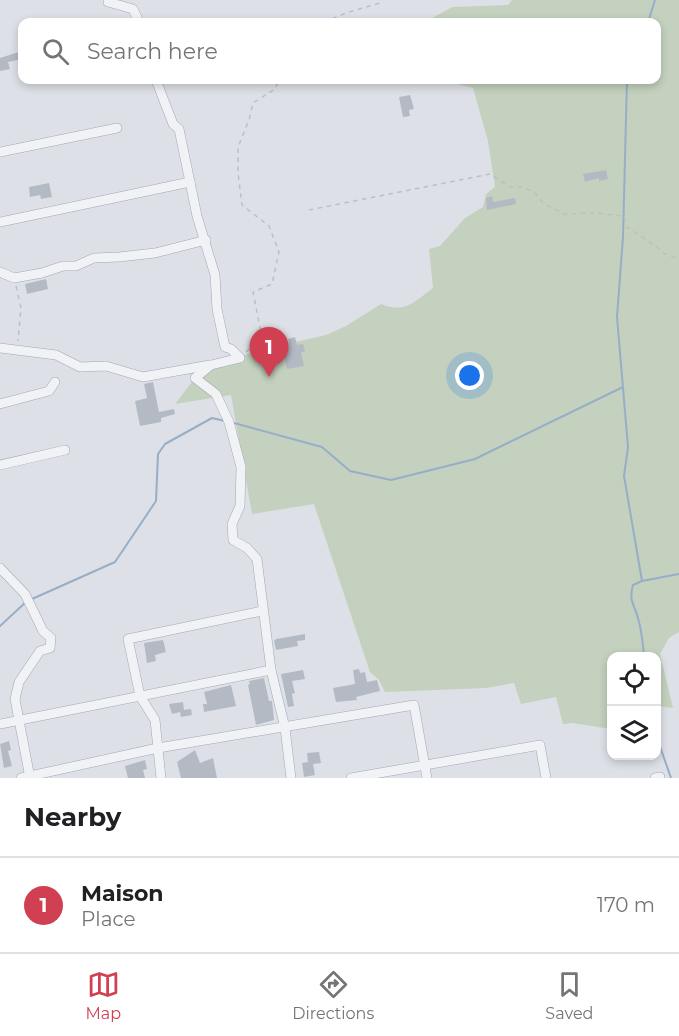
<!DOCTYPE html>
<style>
:root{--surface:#fff;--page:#f2f2f2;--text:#202124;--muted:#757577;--line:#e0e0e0;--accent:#d03f52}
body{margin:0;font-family:Montserrat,sans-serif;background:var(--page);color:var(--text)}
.controls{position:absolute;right:18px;bottom:18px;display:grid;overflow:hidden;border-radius:12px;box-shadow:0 3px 9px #0003}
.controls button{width:54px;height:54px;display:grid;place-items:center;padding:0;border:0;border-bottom:2px solid var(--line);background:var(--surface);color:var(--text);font:30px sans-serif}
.you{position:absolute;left:470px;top:376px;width:21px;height:21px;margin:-15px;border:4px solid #fff;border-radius:50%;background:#1a73e8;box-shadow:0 0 0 9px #1a73e833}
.badge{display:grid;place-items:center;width:39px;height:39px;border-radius:50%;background:var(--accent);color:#fff;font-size:20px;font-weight:700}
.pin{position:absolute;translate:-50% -50px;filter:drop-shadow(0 2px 3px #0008)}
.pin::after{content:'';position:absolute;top:32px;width:21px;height:18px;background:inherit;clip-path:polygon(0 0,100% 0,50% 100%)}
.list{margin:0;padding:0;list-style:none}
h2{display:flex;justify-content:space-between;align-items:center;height:78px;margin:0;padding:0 24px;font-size:26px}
h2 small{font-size:20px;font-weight:400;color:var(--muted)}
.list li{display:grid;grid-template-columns:39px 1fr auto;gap:18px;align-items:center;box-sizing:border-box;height:96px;padding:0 24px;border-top:2px solid var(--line)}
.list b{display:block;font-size:22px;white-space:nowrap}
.list p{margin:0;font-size:20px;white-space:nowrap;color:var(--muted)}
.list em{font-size:20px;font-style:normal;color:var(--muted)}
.icon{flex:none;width:33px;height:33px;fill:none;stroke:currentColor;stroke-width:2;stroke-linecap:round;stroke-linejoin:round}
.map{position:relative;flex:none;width:679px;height:778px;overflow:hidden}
.search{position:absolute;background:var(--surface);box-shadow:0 3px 9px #0003;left:18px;right:18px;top:18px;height:66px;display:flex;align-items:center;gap:15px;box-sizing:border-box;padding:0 21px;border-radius:12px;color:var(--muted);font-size:22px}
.sheet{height:174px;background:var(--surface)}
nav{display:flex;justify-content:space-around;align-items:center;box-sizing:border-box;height:84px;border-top:2px solid var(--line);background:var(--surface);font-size:16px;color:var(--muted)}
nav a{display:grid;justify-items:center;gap:3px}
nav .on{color:var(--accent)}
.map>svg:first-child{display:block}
</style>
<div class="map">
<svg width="679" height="778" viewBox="0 0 679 778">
<rect width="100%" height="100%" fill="#dde1e7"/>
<!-- green -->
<path fill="#c3d1be" d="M512,0H679V632L669,638L660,654L673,708L657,706L656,656H612L611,729L572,723L563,724L556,697L521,704L514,683L486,688L385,692L379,680L370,672L314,504L252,514L231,395L175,404L195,378L211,365L265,349L326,335L346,326L381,304C405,314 414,302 433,288L429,249L440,246L465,218L483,207L486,194L495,187L488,141L473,88L458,84L456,80H656V22H433L434,17L452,7L508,5Z"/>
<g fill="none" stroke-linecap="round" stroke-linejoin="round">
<!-- stream -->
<g stroke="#97aec8" stroke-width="2">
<path d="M648,22L655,0"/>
<path d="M627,80L623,237L617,317L628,447L624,476L642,581L679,574"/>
<path d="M234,423L322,447L350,471L391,480L475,459L623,387"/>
<path d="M642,581L633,585C628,603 636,606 639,622C642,633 643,645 644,656"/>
<path d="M32,599L115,562L156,501L158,454L165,444L212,418L225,421"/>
<path d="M0,626L27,601"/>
<path d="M656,735L671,778"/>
</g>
</g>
<!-- building -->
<g fill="#b4bac4">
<path d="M22,51V59L8,62L10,69L0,71V58Z"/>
<path d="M410,95L414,109L409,110L410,116L403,117L399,97Z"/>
<path d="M606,170L608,179L599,181V178L585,182L583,174Z"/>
<path d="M49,183L52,197L41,199L40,195L30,197L29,187Z"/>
<path d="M492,196L493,202L515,198L516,204L487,210L486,198Z"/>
<path d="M46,279L48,289L27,294L25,284Z"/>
<path d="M295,337L297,345L303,344L305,352H301L304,366L287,369L283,349L290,348L288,339Z"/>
<path d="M153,382L159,412L174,409L175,414L161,418V422L140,426L135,401L147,398L144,384Z"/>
<path d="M305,634V640L297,641L298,646L276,650L274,641L276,639Z"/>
<path d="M163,640L166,652L155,655L156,661L147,663L144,643Z"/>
<path d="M359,669L360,673L365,672L367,682L377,680L380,691L356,697L357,700L336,702L333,688L355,684L353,670Z"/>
<path d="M303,670L305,679L292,681L295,693L292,694L294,706L288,707L281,674Z"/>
<path d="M264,678L269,701H272L274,720L256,725L248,685L250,684L249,681Z"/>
<path d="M231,685L236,706L204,712L203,704H207L204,692Z"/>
<path d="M183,702L184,710L191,709L192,715L181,717L180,712L172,714L169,704Z"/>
<path d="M9,741L11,750L8,751L12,766L4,768L0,744Z"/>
<path d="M195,750L200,763L213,758L217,778H181L177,762Z"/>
<path d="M319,752L321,763L313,764L315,775L304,777L302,763L308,762L307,753Z"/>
<path d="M145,760L147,769L143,770L145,778H128L125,766Z"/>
</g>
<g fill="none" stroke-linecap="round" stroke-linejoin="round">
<!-- minor casing -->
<g stroke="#a2a8b1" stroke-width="10">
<g id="minor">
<path d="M108,0V2L133,9L139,22"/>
<path d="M156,80L173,124L179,129L197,216L215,275L217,309L225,347L231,349L240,358L211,365L195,378L216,394L229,422L241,467L240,506L232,524L233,540L247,548L257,559L271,670L285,728L291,778"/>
<path d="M0,152L117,128"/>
<path d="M0,222L190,182"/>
<path d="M0,272L14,278L42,273L63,266H76L94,258L119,257L155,253L206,240"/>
<path d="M0,348L56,355L80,367L106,366L143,377L210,365"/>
<path d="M0,404L49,391L55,382"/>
<path d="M0,465L65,450"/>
<path d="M0,568L25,594L43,631L51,638L50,648L40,651L19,682L15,699L30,778"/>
<path d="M0,724L271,670"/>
<path d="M21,778L158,748L414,705L427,778"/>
<path d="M161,778L155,720L140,696L128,639L262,611"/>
<path d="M351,778L540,745L546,778"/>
<path d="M655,778L660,777"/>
</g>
</g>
<!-- path -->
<g stroke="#bbbfc6" stroke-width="1.5" stroke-dasharray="4.5 4.5" stroke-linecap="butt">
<path d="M324,22L346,13L380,3L381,0"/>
<path d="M309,210L490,174L510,187H521L534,192L544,204L564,214L597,213L624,216L627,227L653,244L665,254L679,259"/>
<path d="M16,286L21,308L18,341"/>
<path d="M246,352L252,347L261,333L253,292L272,284L279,252L269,226L242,205L238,173V147L249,120L253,103L275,89L279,80"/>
</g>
<!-- minor -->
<use href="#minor" stroke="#f0f2f6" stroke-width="9"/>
</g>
</svg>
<div class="controls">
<button><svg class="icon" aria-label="locate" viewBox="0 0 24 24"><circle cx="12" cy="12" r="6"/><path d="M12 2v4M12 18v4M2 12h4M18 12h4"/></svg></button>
<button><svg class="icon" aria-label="layers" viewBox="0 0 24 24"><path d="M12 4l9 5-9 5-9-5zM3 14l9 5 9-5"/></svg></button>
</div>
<div class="you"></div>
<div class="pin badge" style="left:269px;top:377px">1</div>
<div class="search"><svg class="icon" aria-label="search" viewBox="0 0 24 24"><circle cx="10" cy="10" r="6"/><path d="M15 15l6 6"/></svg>Search here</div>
</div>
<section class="sheet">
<h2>Nearby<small></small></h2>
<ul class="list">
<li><span class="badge">1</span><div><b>Maison</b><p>Place</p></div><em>170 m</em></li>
</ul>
</section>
<nav>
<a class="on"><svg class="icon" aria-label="map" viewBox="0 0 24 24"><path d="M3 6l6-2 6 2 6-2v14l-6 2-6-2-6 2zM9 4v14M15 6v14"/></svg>Map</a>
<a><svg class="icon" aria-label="directions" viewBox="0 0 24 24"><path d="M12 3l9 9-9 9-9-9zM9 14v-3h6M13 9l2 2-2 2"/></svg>Directions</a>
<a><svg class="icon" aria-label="saved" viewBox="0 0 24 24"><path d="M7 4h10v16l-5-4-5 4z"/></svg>Saved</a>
</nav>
